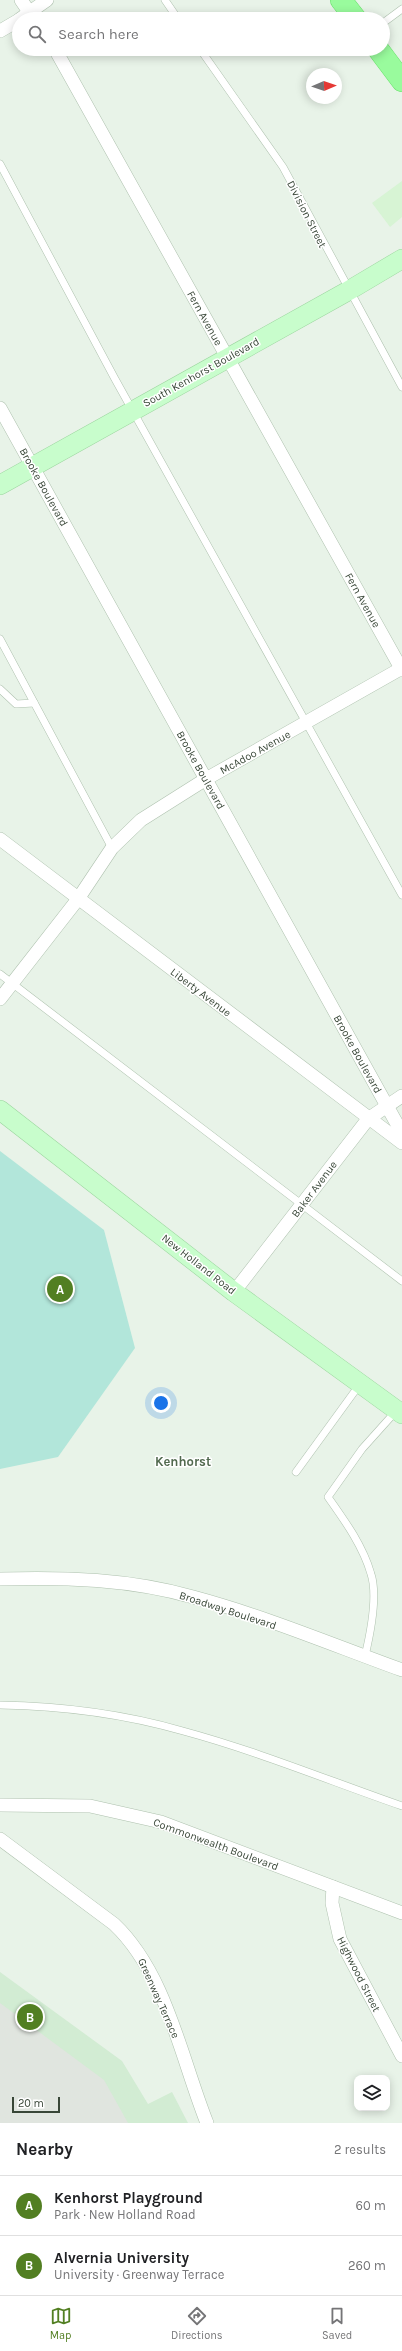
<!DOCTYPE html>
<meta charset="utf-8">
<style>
:root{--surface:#fff;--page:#f2f2f2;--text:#202124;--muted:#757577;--line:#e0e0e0;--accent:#527f22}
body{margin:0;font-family:Karla,sans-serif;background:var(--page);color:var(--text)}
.controls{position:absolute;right:12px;bottom:12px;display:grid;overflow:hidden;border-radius:8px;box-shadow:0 2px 10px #0003}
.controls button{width:36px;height:36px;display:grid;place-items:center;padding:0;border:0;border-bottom:1px solid var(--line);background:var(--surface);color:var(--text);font:20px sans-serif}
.compass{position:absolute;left:306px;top:68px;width:36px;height:36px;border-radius:50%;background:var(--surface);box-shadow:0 2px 10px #0003;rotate:88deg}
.scale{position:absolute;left:12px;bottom:10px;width:48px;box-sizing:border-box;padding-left:4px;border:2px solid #384637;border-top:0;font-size:11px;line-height:14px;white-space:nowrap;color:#384637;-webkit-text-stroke:3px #fff;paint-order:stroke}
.you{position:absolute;left:161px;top:1403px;width:14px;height:14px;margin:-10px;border:3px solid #fff;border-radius:50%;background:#1a73e8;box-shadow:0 0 0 6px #1a73e833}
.badge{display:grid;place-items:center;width:26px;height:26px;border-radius:50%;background:var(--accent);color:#fff;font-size:13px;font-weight:700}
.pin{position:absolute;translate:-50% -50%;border:2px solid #fff;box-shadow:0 1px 4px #0006}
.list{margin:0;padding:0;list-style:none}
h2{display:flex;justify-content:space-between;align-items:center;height:52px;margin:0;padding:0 16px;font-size:17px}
h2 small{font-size:13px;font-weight:400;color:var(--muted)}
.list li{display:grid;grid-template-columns:26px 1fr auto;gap:12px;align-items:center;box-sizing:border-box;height:60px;padding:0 16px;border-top:1px solid var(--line)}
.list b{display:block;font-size:15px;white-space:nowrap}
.list p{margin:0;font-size:13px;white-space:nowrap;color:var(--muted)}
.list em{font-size:13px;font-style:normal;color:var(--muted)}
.icon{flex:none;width:22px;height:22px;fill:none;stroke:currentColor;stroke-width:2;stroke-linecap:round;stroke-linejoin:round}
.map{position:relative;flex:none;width:402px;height:2123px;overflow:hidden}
.search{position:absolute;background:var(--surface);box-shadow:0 2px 10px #0003;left:12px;right:12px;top:12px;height:44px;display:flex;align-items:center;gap:10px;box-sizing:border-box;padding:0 14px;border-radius:22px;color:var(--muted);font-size:15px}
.sheet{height:172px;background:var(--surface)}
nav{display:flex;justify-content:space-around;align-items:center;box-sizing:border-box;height:56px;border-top:1px solid var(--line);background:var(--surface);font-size:11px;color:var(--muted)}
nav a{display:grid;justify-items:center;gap:2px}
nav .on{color:var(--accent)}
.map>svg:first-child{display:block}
</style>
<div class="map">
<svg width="402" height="2123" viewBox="0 0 402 2123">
<rect width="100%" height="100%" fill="#e8f3e8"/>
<!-- commercial -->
<path fill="#d7f4d4" d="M402,181V217L390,227L372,203Z"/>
<!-- education -->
<path fill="#d2ecd3" d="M0,1972L122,2061L148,2104L172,2092L188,2123H0Z"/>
<!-- green -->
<path fill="#b2e6da" d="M0,1151L104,1230L135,1348L58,1457L0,1469Z"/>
<!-- parking -->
<path fill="#e0e5df" d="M0,2003L104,2080L128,2123H0Z"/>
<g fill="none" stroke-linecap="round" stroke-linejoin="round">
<!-- lane casing -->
<g stroke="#aec1ae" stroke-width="8">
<g id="lane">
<path d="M165,0L178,19"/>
<path d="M383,23L402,9"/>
<path d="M200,49L283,167L402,387"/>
<path d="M0,164L115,379L402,895"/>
<path d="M0,639L112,848"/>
<path d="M0,689L16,704L34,703"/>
<path d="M0,974L402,1281"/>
<path d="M296,1472L360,1384"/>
<path d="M365,1656C370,1635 378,1596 371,1574C363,1546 345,1521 328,1497L362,1449L397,1410"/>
<path d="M0,1705C61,1706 124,1714 183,1731C257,1751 330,1781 402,1806"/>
</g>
</g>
<!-- street casing -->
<g stroke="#aec1ae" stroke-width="14">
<g id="street">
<path d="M21,0L34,19"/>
<path d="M20,19L47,0"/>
<path d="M0,31L19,20"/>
<path d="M55,49L402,670"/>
<path d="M0,408L402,1133"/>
<path d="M0,839L402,1143"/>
<path d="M0,999L78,899L112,848L141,820L206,779L402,668"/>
<path d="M234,1292L368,1119L402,1096"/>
<path d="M0,1579C64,1577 130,1579 193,1597C264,1616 333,1645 402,1670"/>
<path d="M0,1805L90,1806L161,1822L402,1913"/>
<path d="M0,1839L114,1924C166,1973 181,2058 207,2123"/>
<path d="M333,1887L332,1903L340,1939L402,2056"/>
</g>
</g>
<!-- secondary casing -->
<g stroke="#9bd59e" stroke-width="20">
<g id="secondary">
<path d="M0,485L348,291L402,259"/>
<path d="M0,1110L234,1292L402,1414"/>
</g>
</g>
<!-- primary casing -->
<g stroke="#69e06b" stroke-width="22">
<g id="primary">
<path d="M341,0L356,19"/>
<path d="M378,49L402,81"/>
</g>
</g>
<!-- lane -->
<use href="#lane" stroke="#fff" stroke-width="7"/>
<!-- street -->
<use href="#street" stroke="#fff" stroke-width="13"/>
<!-- secondary -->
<use href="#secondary" stroke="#c8fdcc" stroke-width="19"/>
<!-- primary -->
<use href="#primary" stroke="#99fb9d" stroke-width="21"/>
</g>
<g text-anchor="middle" stroke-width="3" stroke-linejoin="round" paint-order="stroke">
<!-- street labels -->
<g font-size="11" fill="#384637" stroke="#fff">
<text transform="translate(307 214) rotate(63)" y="4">Division Street</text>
<text transform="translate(205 318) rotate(61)" y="4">Fern Avenue</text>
<text transform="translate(201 372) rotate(-29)" y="4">South Kenhorst Boulevard</text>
<text transform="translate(44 487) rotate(61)" y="4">Brooke Boulevard</text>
<text transform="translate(363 600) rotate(61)" y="4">Fern Avenue</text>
<text transform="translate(255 752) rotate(-29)" y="4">McAdoo Avenue</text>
<text transform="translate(201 770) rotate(61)" y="4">Brooke Boulevard</text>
<text transform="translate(201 992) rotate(37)" y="4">Liberty Avenue</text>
<text transform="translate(358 1054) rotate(61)" y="4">Brooke Boulevard</text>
<text transform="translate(314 1189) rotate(-53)" y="4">Baker Avenue</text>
<text transform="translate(199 1264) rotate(38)" y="4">New Holland Road</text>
<text transform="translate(228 1610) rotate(18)" y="4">Broadway Boulevard</text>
<text transform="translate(216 1844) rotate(20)" y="4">Commonwealth Boulevard</text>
<text transform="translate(359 1974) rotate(63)" y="4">Highwood Street</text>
<text transform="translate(159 1998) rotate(66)" y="4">Greenway Terrace</text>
</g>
<!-- quarter labels -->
<g font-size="13" font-weight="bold" fill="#51694e" stroke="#fff">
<text x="183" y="1466">Kenhorst</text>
</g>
</g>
</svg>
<div class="controls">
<button><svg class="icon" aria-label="layers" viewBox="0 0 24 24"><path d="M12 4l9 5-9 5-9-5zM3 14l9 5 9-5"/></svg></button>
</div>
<svg class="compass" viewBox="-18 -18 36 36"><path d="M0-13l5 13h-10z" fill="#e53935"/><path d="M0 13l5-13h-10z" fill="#757577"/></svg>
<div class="scale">20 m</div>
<div class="you"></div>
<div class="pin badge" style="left:60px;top:1289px">A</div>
<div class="pin badge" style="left:30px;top:2017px">B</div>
<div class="search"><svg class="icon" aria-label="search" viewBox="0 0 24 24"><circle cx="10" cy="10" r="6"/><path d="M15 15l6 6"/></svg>Search here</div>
</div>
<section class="sheet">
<h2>Nearby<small>2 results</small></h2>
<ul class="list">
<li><span class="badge">A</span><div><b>Kenhorst Playground</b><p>Park · New Holland Road</p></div><em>60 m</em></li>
<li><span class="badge">B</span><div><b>Alvernia University</b><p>University · Greenway Terrace</p></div><em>260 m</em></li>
</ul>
</section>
<nav>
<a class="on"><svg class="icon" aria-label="map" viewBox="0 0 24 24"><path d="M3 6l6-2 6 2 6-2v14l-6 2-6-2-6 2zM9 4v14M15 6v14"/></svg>Map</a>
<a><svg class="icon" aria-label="directions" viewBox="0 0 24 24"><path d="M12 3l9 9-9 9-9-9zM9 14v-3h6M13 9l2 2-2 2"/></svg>Directions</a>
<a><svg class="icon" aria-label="saved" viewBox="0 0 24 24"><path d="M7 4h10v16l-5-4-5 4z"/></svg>Saved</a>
</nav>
